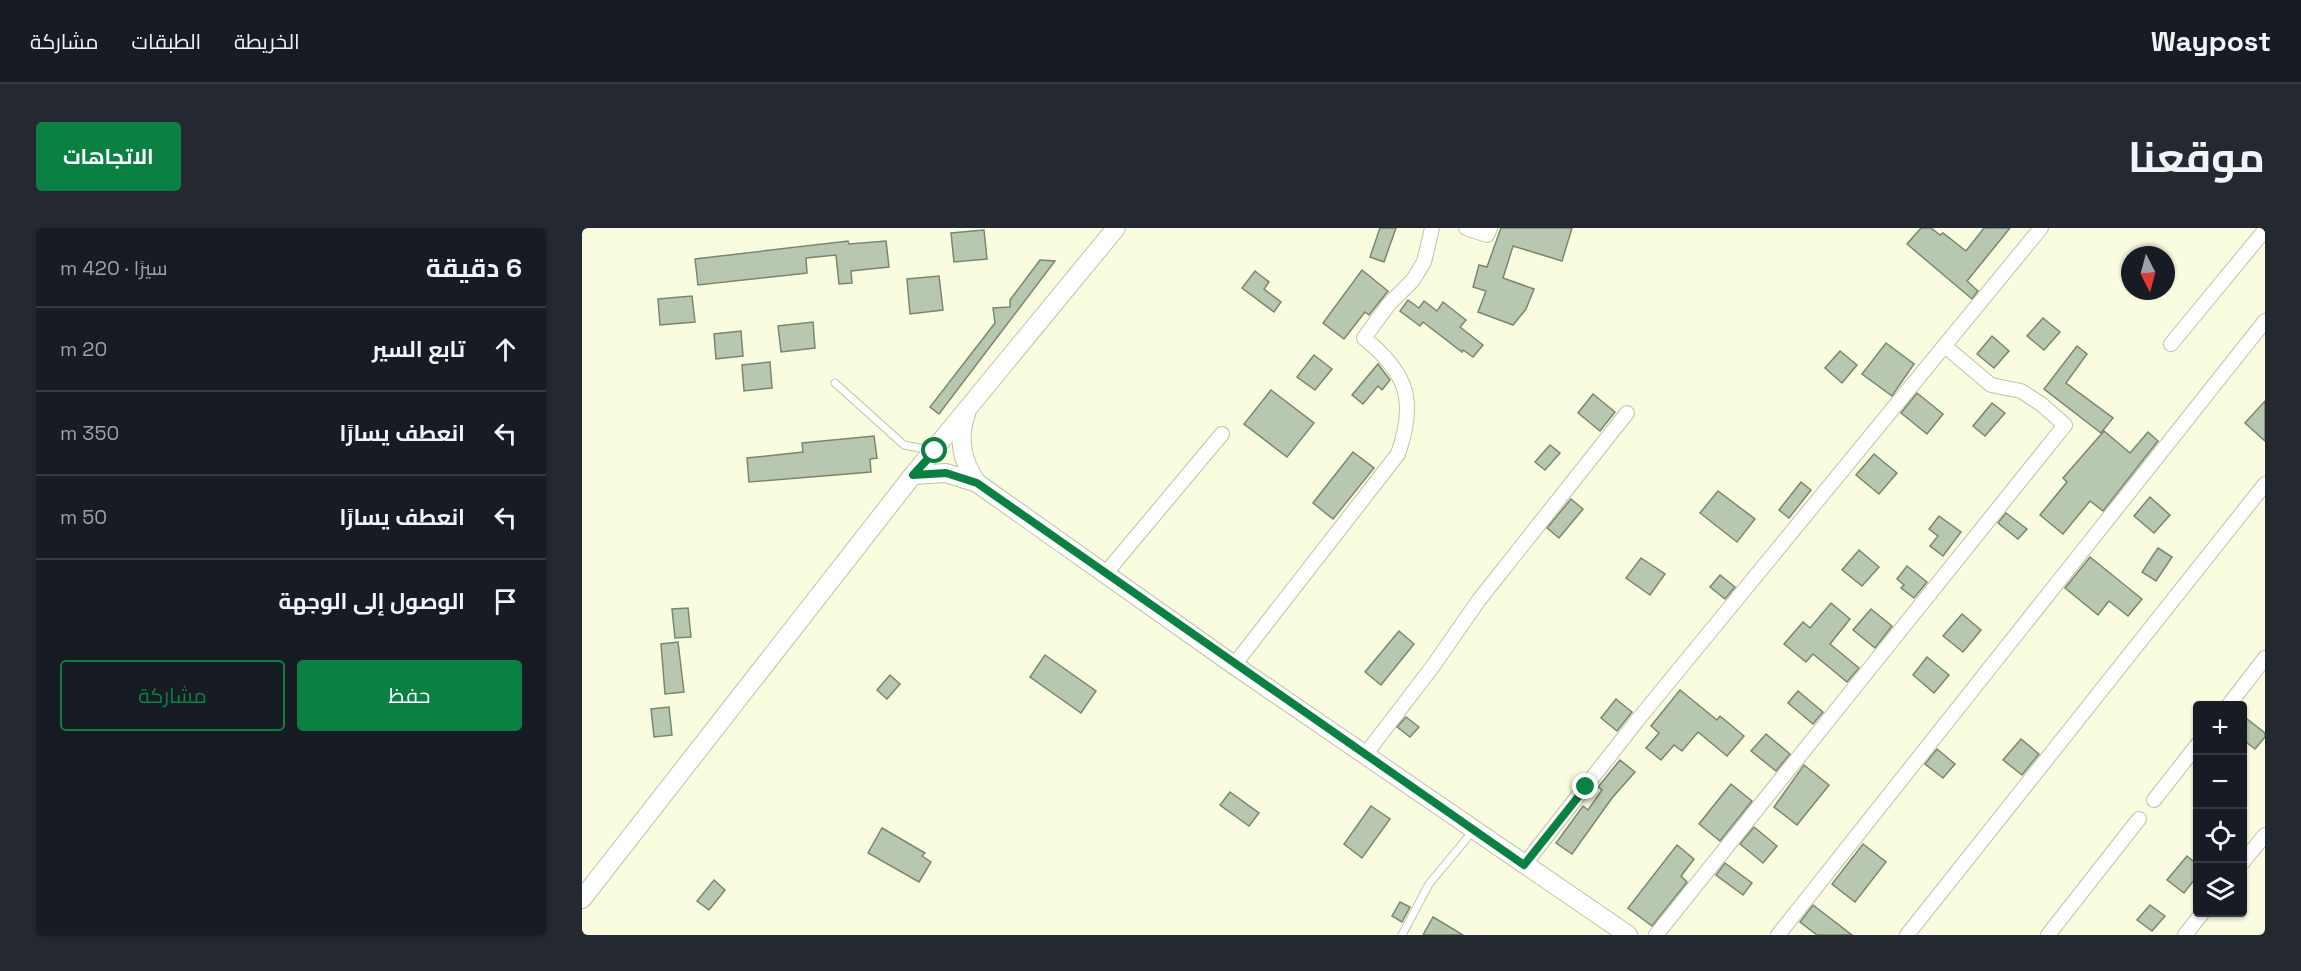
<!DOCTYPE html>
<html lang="ar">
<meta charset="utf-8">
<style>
:root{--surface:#171b24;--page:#242831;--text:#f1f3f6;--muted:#9ea1a6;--line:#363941;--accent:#0b8043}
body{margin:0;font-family:"Space Grotesk",Cairo,sans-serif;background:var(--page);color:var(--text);direction:rtl}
.controls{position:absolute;right:18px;bottom:18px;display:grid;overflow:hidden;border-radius:6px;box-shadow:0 2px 4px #0004}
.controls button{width:54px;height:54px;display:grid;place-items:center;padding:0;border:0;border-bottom:2px solid var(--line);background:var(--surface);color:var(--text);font:30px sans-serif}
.compass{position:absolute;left:1539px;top:18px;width:54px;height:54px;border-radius:50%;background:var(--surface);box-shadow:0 2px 4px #0004;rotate:174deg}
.stop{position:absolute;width:18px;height:18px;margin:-14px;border:4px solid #0b8043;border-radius:50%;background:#fff}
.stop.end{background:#0b8043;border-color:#fff;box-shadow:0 2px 6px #0008}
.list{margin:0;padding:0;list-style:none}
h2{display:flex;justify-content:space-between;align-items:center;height:78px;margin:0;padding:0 24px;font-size:26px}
h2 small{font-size:20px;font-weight:400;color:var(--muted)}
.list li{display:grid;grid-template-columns:39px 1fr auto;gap:18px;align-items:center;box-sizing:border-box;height:84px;padding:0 24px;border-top:2px solid var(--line)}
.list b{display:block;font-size:22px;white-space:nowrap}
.list em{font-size:20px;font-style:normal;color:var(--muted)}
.actions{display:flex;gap:12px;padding:18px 24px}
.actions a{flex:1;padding:14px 0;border:2px solid var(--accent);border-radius:6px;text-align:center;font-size:21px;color:var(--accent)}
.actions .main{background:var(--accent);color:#fff}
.icon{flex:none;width:33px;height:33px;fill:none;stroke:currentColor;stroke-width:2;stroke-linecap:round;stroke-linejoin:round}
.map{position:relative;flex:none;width:1683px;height:707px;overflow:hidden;direction:ltr;border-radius:6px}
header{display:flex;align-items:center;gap:36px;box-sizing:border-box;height:84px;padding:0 30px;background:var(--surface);border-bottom:2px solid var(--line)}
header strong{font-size:28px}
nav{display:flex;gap:33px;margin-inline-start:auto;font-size:21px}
.intro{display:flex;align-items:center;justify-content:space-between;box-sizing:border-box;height:144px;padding:0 36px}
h1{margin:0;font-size:42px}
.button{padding:15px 27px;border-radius:6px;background:var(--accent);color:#fff;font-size:21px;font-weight:700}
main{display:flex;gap:36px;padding:0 36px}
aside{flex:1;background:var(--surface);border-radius:6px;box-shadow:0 2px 4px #0004}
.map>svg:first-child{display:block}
</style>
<header>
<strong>Waypost</strong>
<nav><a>الخريطة</a><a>الطبقات</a><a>مشاركة</a></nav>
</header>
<div class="intro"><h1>موقعنا</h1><a class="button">الاتجاهات</a></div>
<main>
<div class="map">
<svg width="1683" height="707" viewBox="0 0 1683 707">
<rect width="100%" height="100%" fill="#fafce0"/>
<!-- building -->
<g fill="#b8c7af" stroke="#798771" stroke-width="1.5">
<path d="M798,0H814L802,34L788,29Z"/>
<path d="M919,0H990L980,33L931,18L921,50L952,61L944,81L931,97L896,84L904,63L891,59L897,37L905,39Z"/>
<path d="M1339,0H1349L1358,7L1361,5L1384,23L1402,0H1428L1385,53L1396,63L1390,71L1325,16Z"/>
<path d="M402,2L405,31L372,34L369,5Z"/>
<path d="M266,13L267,16L304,13L307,39L269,43L270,55L257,56L254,27L224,30L225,45L116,57L113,31Z"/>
<path d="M458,32L473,33L357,186L348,179L413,95L411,80L428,79V72Z"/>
<path d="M780,42L806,63L787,87L783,84L762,111L741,95Z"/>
<path d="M673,43L687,54L682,61L699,74L692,84L660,60Z"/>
<path d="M357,48L361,82L328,86L325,51Z"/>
<path d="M110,68L113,94L78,97L76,71Z"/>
<path d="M826,72L837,80L842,73L855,83L861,74L884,92L878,99L901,117L891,129L881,122L880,124L841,94L838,98L818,83Z"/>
<path d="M1461,90L1478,104L1462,122L1445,108Z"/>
<path d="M231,94L233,120L199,124L196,98Z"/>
<path d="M159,103L161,128L134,131L132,106Z"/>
<path d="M1410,108L1427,123L1412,140L1395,126Z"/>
<path d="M1304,115L1332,136L1310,168L1280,146Z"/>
<path d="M1495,118L1505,126L1484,155L1531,190L1519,205L1462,161Z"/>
<path d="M1258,123L1275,137L1260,155L1243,140Z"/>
<path d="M732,127L750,141L733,162L715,149Z"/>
<path d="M188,134L190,160L162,163L160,137Z"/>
<path d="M796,136L808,152L800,162L796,158L781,176L770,167Z"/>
<path d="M689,162L732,195L705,229L662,196Z"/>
<path d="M1335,165L1361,186L1345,206L1319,185Z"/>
<path d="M1011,166L1033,184L1018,203L996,185Z"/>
<path d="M1683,173V213L1663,195Z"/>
<path d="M1410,175L1423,185L1403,208L1391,198Z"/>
<path d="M1522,203L1548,225L1566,204L1576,213L1521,283L1508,273L1481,306L1458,287L1485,254L1481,250Z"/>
<path d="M292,208L295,230L288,231L289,244L167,254L165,230L221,224L220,215Z"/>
<path d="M968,217L978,225L963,242L953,234Z"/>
<path d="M771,224L792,240L751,291L731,275Z"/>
<path d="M1292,226L1315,245L1297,266L1274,247Z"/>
<path d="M1219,254L1229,262L1207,290L1197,282Z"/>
<path d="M1136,263L1173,291L1155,314L1118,285Z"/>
<path d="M1568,269L1588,287L1572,305L1552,288Z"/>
<path d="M989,271L1001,281L977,310L965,300Z"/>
<path d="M1424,285L1445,301L1436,311L1416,295Z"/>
<path d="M1357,288L1379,304L1361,328L1348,318L1356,308L1347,301Z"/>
<path d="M1576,320L1590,329L1574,353L1560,344Z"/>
<path d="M1277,322L1297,339L1280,358L1260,342Z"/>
<path d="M1508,329L1560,371L1546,388L1527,373L1516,387L1483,360Z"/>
<path d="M1059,330L1083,346L1068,367L1044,350Z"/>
<path d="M1325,338L1345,354L1332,370L1319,360L1322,357L1315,351Z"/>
<path d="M1138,347L1153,359L1143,371L1128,359Z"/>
<path d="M1249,375L1268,391L1248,416L1277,440L1265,454L1231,426L1224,434L1202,416L1221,394L1228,400Z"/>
<path d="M106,380L109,409L93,410L90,381Z"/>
<path d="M1289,381L1310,398L1293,420L1271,402Z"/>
<path d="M1380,386L1399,402L1381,424L1361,408Z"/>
<path d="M817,403L832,416L799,457L783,444Z"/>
<path d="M96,414L102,464L83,466L79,416Z"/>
<path d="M463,427L514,463L499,485L448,449Z"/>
<path d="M1345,429L1367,447L1352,465L1331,447Z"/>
<path d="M308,447L318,456L305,471L295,462Z"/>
<path d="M1098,462L1135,492L1138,488L1162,508L1145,528L1116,504L1100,523L1092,517L1079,532L1064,520L1077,505L1069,498Z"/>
<path d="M1216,463L1241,484L1231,496L1206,475Z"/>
<path d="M1034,471L1050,484L1035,503L1019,490Z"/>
<path d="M87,479L90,507L72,509L69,481Z"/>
<path d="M1660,487L1683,505V509L1673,521L1660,511Z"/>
<path d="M824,489L837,499L828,509L815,499Z"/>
<path d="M1184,506L1208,526L1194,543L1169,523Z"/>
<path d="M1439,511L1457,526L1440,547L1421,532Z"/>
<path d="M1355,521L1373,536L1361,550L1343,536Z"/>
<path d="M1038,532L1053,544L1030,570L990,626L974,615L1001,578L1006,582L1020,562L1016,559Z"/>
<path d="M1222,537L1247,557L1215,597L1192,579Z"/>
<path d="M1149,556L1170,573L1138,613L1117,596Z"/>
<path d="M648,564L677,585L667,598L638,577Z"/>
<path d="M789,578L808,591L780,630L762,616Z"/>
<path d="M1172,599L1195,618L1181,635L1158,616Z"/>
<path d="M300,600L343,625L340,628L349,634L337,654L286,625Z"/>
<path d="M1281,616L1304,634L1273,674L1250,656Z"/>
<path d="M1095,617L1112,631L1099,648L1105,654L1070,698L1046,680Z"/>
<path d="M1605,628L1616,637V647L1602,665L1585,652Z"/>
<path d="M1143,635L1170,655L1161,667L1134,647Z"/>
<path d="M132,652L143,662L127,682L115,673Z"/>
<path d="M818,674L828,679L820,694L810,688Z"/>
<path d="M1231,677L1270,707H1235L1218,694Z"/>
<path d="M1568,677L1583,688L1570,703L1555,692Z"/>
<path d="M851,689L881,707H841Z"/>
</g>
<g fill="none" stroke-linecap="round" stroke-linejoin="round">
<!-- lane casing -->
<g stroke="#c0c2a7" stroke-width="9">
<g id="lane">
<path d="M253,155L322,217L348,222"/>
<path d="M820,707L847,656L891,603"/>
</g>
</g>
<!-- street casing -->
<g stroke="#c0c2a7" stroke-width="16">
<g id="street">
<path d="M884,0L905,7L908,0"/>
<path d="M1589,116L1683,2"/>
<path d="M523,346L640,206"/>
<path d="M652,437L816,226C835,172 825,145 782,110L807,76L831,52L842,34L850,0"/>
<path d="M1646,478L1683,430"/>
<path d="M783,527L851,438L897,372L1045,185"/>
<path d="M1572,572L1616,516"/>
<path d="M1660,635L1683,607"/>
<path d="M942,637L1054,494L1459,0"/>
<path d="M1074,707L1483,197L1459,176L1439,163L1409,157L1364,119"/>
<path d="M1196,707L1683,93"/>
<path d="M1325,707L1683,256"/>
<path d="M1466,707L1557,591"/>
<path d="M1603,707L1621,684"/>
</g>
</g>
<!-- secondary casing -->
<g stroke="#c0c2a7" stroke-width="20">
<g id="secondary">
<path d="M384,186C375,211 380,234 395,255"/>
<path d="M331,247L364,245L395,255L652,437L1046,707"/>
<path d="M0,671L331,247L534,0"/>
</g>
</g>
<!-- lane -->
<use href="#lane" stroke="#fff" stroke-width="7"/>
<!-- street -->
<use href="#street" stroke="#fff" stroke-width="14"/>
<!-- secondary -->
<use href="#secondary" stroke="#fff" stroke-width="18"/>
</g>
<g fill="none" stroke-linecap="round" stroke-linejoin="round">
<!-- route -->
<path stroke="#0b8043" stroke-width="8" d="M353,223L331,247L364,245L395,255L942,637L1004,559"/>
</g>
</svg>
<div class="controls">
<button>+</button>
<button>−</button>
<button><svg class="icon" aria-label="locate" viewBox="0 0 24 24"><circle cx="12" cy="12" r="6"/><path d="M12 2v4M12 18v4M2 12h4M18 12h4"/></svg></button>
<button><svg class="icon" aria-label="layers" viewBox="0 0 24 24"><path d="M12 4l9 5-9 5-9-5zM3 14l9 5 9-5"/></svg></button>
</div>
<svg class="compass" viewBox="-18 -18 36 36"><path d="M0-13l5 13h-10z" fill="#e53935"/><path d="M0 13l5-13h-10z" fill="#9ea1a6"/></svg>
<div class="stop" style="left:353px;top:223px"></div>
<div class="stop end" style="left:1004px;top:559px"></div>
</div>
<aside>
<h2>6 دقيقة<small>سيرًا · 420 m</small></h2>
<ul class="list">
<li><svg class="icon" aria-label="ahead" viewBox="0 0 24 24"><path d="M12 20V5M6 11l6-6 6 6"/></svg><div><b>تابع السير</b></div><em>20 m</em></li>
<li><svg class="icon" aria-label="left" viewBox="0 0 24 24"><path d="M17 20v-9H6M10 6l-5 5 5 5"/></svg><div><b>انعطف يسارًا</b></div><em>350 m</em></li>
<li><svg class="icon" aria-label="left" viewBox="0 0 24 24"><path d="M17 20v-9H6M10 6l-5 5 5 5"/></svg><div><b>انعطف يسارًا</b></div><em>50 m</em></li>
<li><svg class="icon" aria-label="arrive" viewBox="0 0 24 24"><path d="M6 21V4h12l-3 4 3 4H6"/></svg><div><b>الوصول إلى الوجهة</b></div></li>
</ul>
<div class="actions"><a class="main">حفظ</a><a>مشاركة</a></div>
</aside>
</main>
